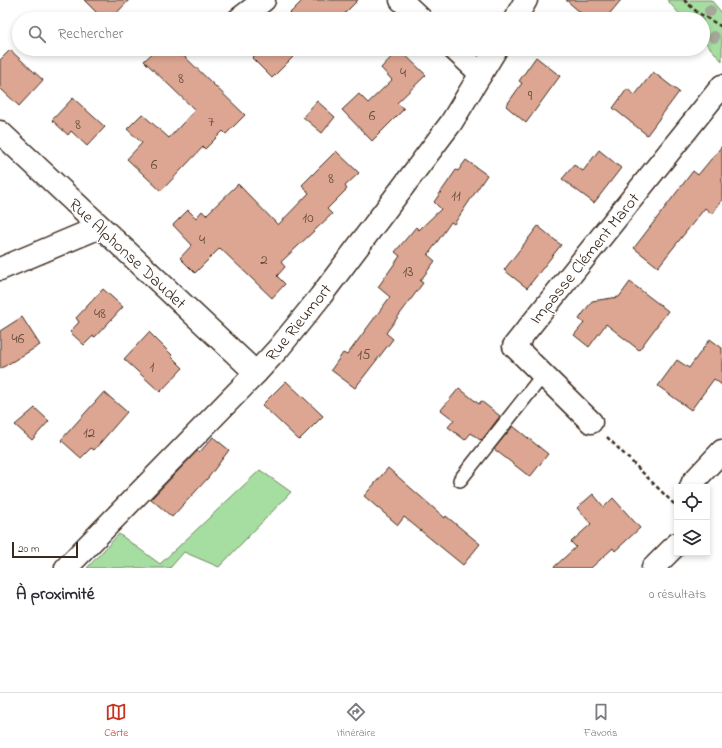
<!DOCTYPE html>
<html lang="fr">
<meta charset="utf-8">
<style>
:root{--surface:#fff;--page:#f2f2f3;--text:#2b2b33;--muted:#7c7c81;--line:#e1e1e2;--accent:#c8321e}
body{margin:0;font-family:"Indie Flower",sans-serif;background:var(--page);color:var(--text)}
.controls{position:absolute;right:12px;bottom:12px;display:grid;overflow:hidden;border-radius:0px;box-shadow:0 2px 6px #0003}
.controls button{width:36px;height:36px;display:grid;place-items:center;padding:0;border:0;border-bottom:1px solid var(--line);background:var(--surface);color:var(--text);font:20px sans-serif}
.scale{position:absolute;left:12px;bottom:10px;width:66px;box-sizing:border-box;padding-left:4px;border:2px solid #3b2a1e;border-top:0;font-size:11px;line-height:14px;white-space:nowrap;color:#3b2a1e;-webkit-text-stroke:3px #fff;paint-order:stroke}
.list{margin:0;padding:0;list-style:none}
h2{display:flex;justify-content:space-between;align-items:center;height:52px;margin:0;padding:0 16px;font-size:17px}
h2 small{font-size:13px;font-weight:400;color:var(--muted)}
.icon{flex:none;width:22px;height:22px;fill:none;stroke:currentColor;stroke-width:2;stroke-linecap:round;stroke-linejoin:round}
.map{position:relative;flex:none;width:722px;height:568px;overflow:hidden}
.search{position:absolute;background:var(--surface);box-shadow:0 2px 6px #0003;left:12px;right:12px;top:12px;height:44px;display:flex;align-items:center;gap:10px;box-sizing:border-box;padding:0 14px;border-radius:22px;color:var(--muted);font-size:15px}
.sheet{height:124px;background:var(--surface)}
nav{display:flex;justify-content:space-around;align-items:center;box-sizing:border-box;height:56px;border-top:1px solid var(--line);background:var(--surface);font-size:11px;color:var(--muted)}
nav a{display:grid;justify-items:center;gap:2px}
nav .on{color:var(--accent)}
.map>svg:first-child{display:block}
</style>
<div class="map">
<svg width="722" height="568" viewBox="0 0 722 568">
<rect width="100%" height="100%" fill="#fff"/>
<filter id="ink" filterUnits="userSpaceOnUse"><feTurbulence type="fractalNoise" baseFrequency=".025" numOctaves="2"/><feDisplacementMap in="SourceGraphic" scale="8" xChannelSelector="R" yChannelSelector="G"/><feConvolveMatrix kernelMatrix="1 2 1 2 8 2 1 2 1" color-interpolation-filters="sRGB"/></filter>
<g filter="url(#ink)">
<!-- green -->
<g fill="#a6dea1" stroke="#708460">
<path d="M667,0H711L722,13V61L703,40V19H684Z"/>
<path d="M260,470L291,492L219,567L184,552L170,568H87L119,534L160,564Z"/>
</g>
<!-- building -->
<g fill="#dca692" stroke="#3b2a1e">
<path d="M84,0H129L111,19H103Z"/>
<path d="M303,0H358L339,19H284Z"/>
<path d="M566,0H621L605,19H588Z"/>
<path d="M157,49H173L181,57L183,55L245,115L226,134L223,131L205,149L203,147L161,191L127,159L142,143L127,129L142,114L169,138L195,110L144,61Z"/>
<path d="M261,49H301L272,78L252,58Z"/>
<path d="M399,49L426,75L397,103L404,109L372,141L342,110L359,94L368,103L392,80L381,68Z"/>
<path d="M10,50L43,80L19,106L0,88V60Z"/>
<path d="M536,57L560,76L526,123L506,106L522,83L519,81Z"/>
<path d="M653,72L679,92L647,135L613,108L627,89L635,95Z"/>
<path d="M73,98L105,127L87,146L71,131L68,135L52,120Z"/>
<path d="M317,101L335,117L322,133L303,117Z"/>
<path d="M722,146V200L712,214L705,208L658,267L634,248L693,171L698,175Z"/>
<path d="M599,150L621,168L594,203L562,179L574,165L583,171Z"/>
<path d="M336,151L359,173L345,186L347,189L327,209L332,214L281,262L285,267L277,276L285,284L272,298L220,248L195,273L180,258L192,245L173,225L188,210L196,218L202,211L206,215L238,184L278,225L309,193L302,185Z"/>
<path d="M466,160L487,175L454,224L451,222L428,255L435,261L420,281L423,283L386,333L393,339L355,388L331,370L343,353L347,355L390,297L378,287L400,256L395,252L416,227L419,230L441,209L434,202L456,170L458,171Z"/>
<path d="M538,226L561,245L527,288L504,270Z"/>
<path d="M630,282L668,311L639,350L606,324L589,347L574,335L584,323L579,319L592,301L619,297Z"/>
<path d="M103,289L123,307L95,337L93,336L84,345L70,332L79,322L76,318Z"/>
<path d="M22,317L40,345L0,369V331Z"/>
<path d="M149,332L172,355L171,356L183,368L160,392L124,359Z"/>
<path d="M710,339L722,348V385L714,379L691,410L658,386L677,360L689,368Z"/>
<path d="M286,381L323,416L299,440L262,405Z"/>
<path d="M459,388L479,404L481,401L500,416L482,440L481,439L480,440L471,433L465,440L448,427L454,420L441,410Z"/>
<path d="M104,392L127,412L94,450L91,448L81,458L61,440Z"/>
<path d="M35,408L49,421L32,440L15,425Z"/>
<path d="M513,426L548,454L530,477L494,449Z"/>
<path d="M213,437L229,450L208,478L172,517L151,499L197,451L199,453Z"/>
<path d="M388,468L445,518L446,516L480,544L463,565L404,517L398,525L364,496Z"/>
<path d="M593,494L604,507L613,498L640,528L615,551L613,548L591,568H553L576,547L571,542L591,524L577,508Z"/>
</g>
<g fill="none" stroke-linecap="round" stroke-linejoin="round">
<!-- lane casing -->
<g stroke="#3b2a1e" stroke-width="16">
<path id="lane" d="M460,480L543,375"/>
</g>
<!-- street casing -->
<g stroke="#3b2a1e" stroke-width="25">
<g id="street">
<path d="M401,0L421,19"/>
<path d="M239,19L264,0"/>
<path d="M515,19L526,0"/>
<path d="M454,49L481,74"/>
<path d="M0,132L256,373"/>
<path d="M0,269L100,227"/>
<path d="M591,422L514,346L722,86"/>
<path d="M691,487L693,482L722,451"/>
<path d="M66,568L256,373L278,349L320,297L451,123L496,49"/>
<path d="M653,568L677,544"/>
</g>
</g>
<!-- path -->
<g stroke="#3b2a1e" stroke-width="2.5" stroke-dasharray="4 3" stroke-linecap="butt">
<path d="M684,0L697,12L722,27"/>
<path d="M607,437L677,507"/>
</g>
<!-- lane -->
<use href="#lane" stroke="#fff" stroke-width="13"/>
<!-- street -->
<use href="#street" stroke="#fff" stroke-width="22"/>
</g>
<!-- trees -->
<g fill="#a5a899">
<circle cx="710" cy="11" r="6"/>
<circle cx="714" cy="37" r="6"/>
</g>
</g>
<g text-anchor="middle" stroke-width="3" stroke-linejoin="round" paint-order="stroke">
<!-- number labels -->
<g font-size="15" fill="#63493b">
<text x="403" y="77">4</text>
<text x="181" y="83">8</text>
<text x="530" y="100">9</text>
<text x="372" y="120">6</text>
<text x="211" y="126">7</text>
<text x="78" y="129">8</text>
<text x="154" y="169">6</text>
<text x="331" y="183">8</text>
<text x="456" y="200">11</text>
<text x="308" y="222">10</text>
<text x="202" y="244">4</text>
<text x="264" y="264">2</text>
<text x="408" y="276">13</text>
<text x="100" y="318">48</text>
<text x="18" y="343">46</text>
<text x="364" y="359">15</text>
<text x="152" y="371">1</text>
<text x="89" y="437">12</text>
</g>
<!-- street labels -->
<g font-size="17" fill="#3b2a1e" stroke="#fff">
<text transform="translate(128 253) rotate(43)" y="6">Rue Alphonse Daudet</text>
<text transform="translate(584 258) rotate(-51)" y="6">Impasse Clément Marot</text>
<text transform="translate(298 322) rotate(-51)" y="6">Rue Rieumort</text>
</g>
</g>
</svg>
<div class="controls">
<button><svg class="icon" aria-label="locate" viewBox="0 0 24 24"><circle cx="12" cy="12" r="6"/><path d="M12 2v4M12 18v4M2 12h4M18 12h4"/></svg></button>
<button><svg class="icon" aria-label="layers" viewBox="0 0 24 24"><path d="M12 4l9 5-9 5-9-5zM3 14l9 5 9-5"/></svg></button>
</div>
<div class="scale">20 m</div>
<div class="search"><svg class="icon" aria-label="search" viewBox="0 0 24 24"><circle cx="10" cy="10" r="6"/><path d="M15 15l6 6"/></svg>Rechercher</div>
</div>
<section class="sheet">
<h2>À proximité<small>0 résultats</small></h2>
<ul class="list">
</ul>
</section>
<nav>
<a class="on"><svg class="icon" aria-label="map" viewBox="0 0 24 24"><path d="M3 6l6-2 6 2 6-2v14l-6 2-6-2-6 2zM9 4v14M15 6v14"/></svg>Carte</a>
<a><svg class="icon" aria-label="directions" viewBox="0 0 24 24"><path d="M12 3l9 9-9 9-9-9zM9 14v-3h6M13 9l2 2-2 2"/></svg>Itinéraire</a>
<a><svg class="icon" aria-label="saved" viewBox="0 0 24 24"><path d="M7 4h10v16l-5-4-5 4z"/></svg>Favoris</a>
</nav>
